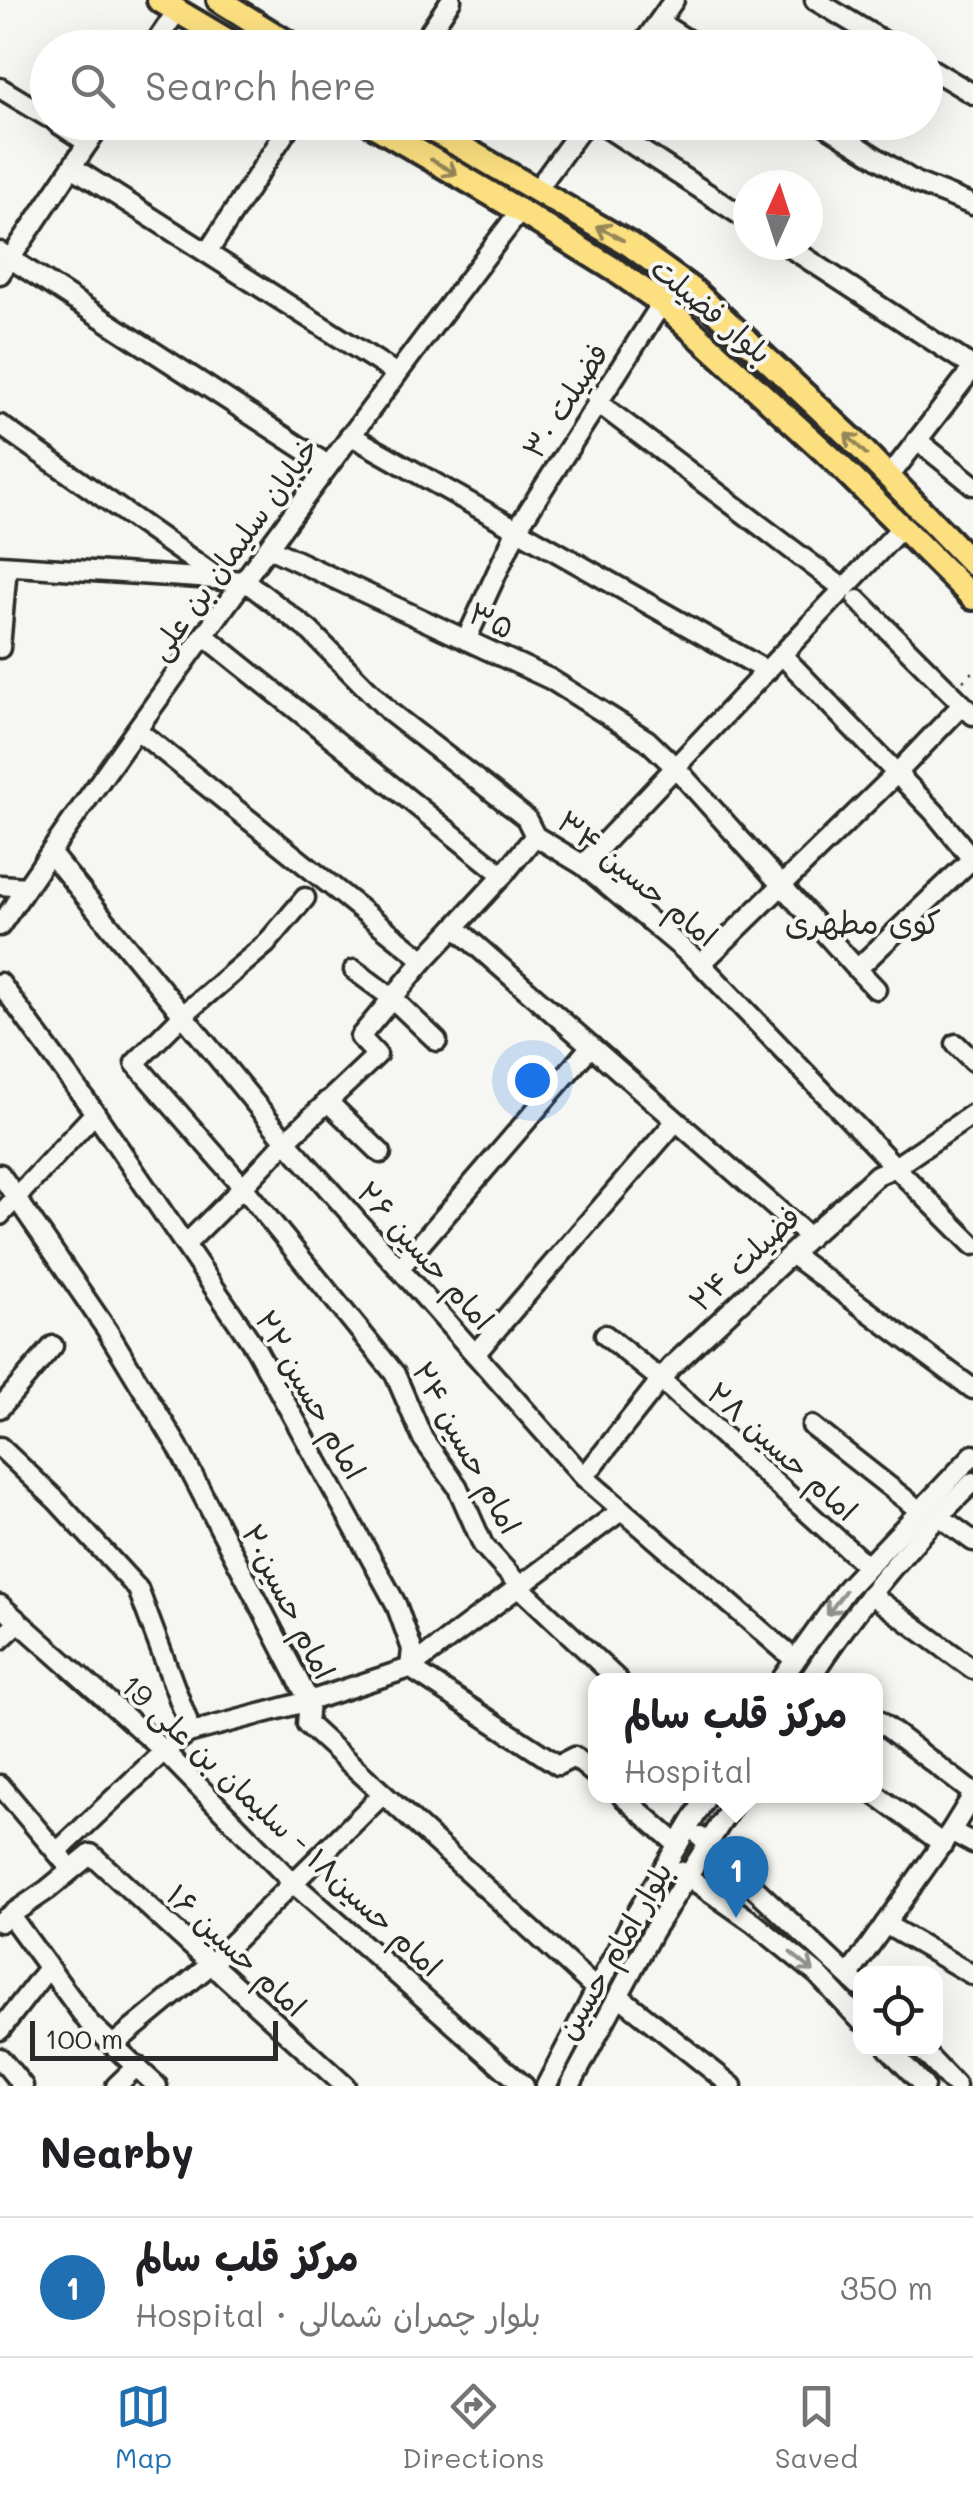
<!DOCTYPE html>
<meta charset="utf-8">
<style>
:root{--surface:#fff;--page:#f2f2f2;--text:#202124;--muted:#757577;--line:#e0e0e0;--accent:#1f6fb2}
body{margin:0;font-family:Mali,"Playpen Sans Arabic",sans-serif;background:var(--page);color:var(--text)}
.controls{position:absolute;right:30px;bottom:30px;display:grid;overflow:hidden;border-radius:20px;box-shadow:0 10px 40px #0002}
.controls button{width:90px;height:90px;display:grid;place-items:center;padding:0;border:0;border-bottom:2px solid var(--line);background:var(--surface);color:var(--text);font:50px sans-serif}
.compass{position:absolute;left:733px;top:170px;width:90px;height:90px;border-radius:50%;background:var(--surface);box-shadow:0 10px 40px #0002;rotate:3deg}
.scale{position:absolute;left:30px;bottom:25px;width:248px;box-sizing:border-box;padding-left:10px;border:5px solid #2b2b2b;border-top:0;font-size:28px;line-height:35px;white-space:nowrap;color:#2b2b2b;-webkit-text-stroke:8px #f6f6f2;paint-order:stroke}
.you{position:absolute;left:532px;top:1080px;width:35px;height:35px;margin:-25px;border:8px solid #fff;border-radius:50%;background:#1a73e8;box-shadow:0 0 0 15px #1a73e833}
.badge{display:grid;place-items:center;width:65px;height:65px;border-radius:50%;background:var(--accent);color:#fff;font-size:32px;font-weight:700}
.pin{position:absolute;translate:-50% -82px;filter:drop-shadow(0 2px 5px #0008)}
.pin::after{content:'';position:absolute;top:52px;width:35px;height:30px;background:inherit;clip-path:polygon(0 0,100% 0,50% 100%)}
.popup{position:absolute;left:588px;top:1673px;width:295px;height:130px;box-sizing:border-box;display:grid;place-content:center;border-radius:20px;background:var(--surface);filter:drop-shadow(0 2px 8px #0005);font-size:32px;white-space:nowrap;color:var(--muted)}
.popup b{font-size:38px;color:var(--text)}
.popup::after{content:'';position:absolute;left:50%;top:100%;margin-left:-20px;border:20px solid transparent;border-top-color:var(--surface)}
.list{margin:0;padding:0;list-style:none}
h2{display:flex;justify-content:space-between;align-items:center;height:130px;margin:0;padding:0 40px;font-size:42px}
h2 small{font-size:32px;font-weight:400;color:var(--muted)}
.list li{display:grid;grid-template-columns:65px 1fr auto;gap:30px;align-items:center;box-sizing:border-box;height:140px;padding:0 40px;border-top:2px solid var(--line)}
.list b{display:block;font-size:38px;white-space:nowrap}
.list p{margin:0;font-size:32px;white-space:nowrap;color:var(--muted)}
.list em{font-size:32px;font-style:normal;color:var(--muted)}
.icon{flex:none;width:55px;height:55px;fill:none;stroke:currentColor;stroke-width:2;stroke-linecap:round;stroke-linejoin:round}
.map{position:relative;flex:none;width:973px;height:2086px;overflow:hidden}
.search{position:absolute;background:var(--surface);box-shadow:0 10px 40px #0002;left:30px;right:30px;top:30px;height:110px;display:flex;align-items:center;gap:25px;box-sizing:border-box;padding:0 35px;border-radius:55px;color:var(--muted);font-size:38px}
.sheet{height:270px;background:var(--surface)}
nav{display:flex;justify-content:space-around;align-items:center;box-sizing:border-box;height:140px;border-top:2px solid var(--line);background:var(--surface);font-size:28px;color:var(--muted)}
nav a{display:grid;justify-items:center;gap:5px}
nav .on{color:var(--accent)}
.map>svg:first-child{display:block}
</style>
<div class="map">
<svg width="973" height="2086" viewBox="0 0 973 2086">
<rect width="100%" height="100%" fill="#f6f6f2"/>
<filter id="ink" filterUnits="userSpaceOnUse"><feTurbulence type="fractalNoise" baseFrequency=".01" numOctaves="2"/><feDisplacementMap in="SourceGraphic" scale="20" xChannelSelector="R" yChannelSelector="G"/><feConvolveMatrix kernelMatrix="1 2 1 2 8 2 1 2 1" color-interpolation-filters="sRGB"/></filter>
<g filter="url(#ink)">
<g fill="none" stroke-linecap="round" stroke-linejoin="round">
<!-- minor casing -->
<g stroke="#2b2b2b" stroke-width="25">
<g id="minor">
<path d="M815,0L895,48"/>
<path d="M659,22L700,48"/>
<path d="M152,48L177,11"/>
<path d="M419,48L451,0"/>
<path d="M640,48L674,0"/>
<path d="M926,66L973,94"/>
<path d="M0,88L48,117"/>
<path d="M56,122L88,143"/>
<path d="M598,122L748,220"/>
<path d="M820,122L917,183L973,205"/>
<path d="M72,167L397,374"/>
<path d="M536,191L586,122"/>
<path d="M786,245L973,367"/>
<path d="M0,252L328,465"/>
<path d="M207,253L292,122"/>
<path d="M0,274L102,122"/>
<path d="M597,402L844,589"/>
<path d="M0,425L221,580"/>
<path d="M350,435L767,671"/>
<path d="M917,440L973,485"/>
<path d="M889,477L973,368"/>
<path d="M269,548L550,679L647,740L675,767L857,969L972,859"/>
<path d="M0,565L245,581L310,631L391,713L526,818L535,836L583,865L701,964L895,1167L973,1245"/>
<path d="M858,600L973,715"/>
<path d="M205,636L503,875L455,927"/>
<path d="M466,640L517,529L662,303"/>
<path d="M0,648L7,566"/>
<path d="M782,655L934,812L973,860"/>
<path d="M137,730L424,960L455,927L809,1237"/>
<path d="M50,853L286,1141L584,1477L795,1660"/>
<path d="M583,865L903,526"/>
<path d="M503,875L535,836"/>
<path d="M0,885L26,887"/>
<path d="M0,926C165,682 342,446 520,211"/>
<path d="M424,960L360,1037L377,1055L286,1141L243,1187L395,1374L423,1439L457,1486L483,1545L527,1594L618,1680"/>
<path d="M701,964L897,773L962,705"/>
<path d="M857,969L876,989"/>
<path d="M354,970L392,998L437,1041"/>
<path d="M0,983L95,1113L256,1349L396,1604L412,1649L410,1668L558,1765L574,1757L596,1775"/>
<path d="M956,1044L973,1061"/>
<path d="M327,1101L381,1153"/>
<path d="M0,1174L107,1330L178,1447L309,1701L307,1724L597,1990"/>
<path d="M0,1215L95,1113"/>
<path d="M185,1245L243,1187L135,1063L183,1015L266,944L305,898"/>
<path d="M791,1254L973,1389"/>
<path d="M399,1269L591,1046"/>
<path d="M605,1335L661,1380L867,1566"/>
<path d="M475,1354L676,1121"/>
<path d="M0,1408L53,1346"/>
<path d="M812,1426L919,1510"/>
<path d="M0,1447L57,1501L138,1589L187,1720L188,1733L164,1751L57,1852"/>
<path d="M584,1477L671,1367L809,1237L877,1175L895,1167L973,1114"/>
<path d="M939,1516L973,1541"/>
<path d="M870,1594L973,1669"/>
<path d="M0,1605L164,1751L293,1883L524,2086"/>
<path d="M0,1640L19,1622"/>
<path d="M781,1680L847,1588L973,1455"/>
<path d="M809,1680C855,1608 911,1542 973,1482"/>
<path d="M876,1719L973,1793"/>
<path d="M188,1733L309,1701L410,1668L622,1510"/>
<path d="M0,1785L64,1861"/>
<path d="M876,1795L943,1844"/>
<path d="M622,1796L678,1845"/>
<path d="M951,1831L973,1843"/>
<path d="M700,1837L860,1987"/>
<path d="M680,1871L754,1923L817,1974L860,2020"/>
<path d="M10,1915L89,2023L157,2086"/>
<path d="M0,1922L47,1890L91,1854L345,2086"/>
<path d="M885,1924L973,1975"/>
<path d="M849,1975L951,1831L973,1795"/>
<path d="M619,1996L732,2086"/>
<path d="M0,2030L48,1968"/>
<path d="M113,2045L210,1965L383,1794"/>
<path d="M888,2048L924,2086"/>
<path d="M920,2048L956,2086"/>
<path d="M0,2058L23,2086"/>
<path d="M116,2086L137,2066"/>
<path d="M546,2086L632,1921L707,1796"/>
<path d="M570,2086L653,1931L738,1796"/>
</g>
</g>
<!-- major casing -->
<g stroke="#2b2b2b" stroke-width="30">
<g id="major">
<path d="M159,0L240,48"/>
<path d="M219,0L296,48"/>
<path d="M368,122L520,211L615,270L662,303L835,461L973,598"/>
<path d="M419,122L629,244L694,291L853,440L973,564"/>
</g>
</g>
<!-- path -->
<path stroke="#2b2b2b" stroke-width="2.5" stroke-dasharray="2.5 8" stroke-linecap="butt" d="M963,681L973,672"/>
<!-- minor -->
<use href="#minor" stroke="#f6f6f2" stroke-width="18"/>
<!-- major -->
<use href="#major" stroke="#fce080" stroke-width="22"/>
</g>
<!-- one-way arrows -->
<defs><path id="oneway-shaft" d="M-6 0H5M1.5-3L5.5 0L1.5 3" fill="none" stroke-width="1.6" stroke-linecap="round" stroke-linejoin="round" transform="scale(2.5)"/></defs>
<g stroke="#948656">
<use href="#oneway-shaft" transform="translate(444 167) rotate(30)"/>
<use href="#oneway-shaft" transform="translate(610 233) rotate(-151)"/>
<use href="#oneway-shaft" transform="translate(856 444) rotate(-135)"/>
</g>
<g stroke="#90908e">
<use href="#oneway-shaft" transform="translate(836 1603) rotate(126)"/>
<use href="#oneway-shaft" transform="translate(802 1962) rotate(39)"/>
</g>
</g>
<g text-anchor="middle" stroke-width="8" stroke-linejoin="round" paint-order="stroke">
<!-- street labels -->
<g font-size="30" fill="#2b2b2b" stroke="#f6f6f2">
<text transform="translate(711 311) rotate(40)" y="10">بلوار فضیلت</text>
<text transform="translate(566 401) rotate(-57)" y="10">فضیلت ۳۰</text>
<text transform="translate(234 549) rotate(-54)" y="10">خیابان سلیمان بن علی</text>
<text transform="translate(491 621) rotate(25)" y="10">۳۵</text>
<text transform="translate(637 879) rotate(39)" y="10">امام حسین ۳۴</text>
<text transform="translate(425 1256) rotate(48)" y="10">امام حسین ۲۶</text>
<text transform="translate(745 1259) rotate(-43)" y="10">فضیلت ۲۴</text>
<text transform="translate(310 1395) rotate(60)" y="10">امام حسین ۲۲</text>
<text transform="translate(466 1448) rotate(61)" y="10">امام حسین ۲۴</text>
<text transform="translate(782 1452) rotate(42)" y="10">امام حسین ۲۸</text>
<text transform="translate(288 1602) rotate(63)" y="10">امام حسین۲۰</text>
<text transform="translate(281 1826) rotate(43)" y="10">امام حسین۱۸ - سلیمان بن علی 19</text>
<text transform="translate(236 1951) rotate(43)" y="10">امام حسین ۱۶</text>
<text transform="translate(615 1951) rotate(-60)" y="10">بلوار امام حسین</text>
</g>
<!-- neighbourhood labels -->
<g font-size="32" fill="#2b2b2b" stroke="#f6f6f2">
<text x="863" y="934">کوی مطهری</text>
</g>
</g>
</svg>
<div class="controls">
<button><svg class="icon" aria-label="locate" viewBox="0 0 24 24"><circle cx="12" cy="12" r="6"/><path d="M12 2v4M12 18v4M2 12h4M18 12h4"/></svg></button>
</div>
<svg class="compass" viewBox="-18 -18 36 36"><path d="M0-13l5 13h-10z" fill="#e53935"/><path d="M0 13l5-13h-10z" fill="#757577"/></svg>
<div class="scale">100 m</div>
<div class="you"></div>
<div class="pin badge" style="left:736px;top:1918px">1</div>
<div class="popup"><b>مرکز قلب سالم</b>Hospital</div>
<div class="search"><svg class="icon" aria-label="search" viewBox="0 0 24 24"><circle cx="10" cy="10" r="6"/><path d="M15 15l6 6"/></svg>Search here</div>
</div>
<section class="sheet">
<h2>Nearby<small></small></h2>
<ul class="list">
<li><span class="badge">1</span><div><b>مرکز قلب سالم</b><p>Hospital · بلوار چمران شمالی</p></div><em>350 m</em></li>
</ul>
</section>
<nav>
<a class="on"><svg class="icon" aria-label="map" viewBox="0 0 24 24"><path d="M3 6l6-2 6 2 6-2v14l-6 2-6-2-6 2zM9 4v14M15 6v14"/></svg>Map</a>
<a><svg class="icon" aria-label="directions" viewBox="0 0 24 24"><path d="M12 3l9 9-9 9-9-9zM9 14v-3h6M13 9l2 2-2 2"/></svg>Directions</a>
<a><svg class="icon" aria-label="saved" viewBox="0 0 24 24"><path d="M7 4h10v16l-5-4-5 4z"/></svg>Saved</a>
</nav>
